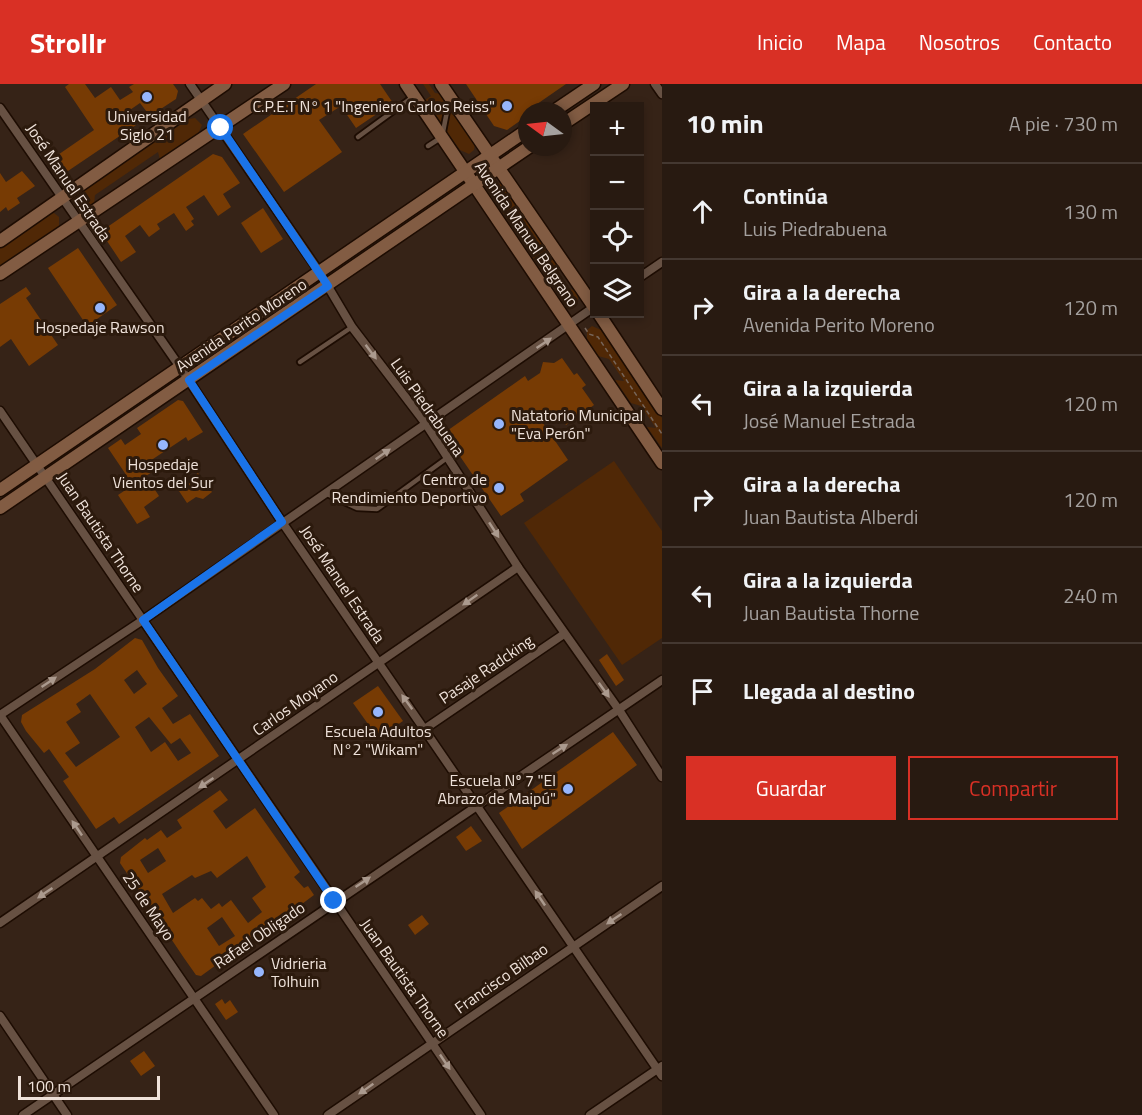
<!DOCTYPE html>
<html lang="es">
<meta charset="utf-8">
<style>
:root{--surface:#281a11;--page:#30231a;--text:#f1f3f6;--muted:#a5a19f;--line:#443831;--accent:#d93025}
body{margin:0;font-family:"Titillium Web",sans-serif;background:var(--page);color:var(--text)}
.controls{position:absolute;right:18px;top:18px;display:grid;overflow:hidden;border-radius:0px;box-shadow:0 3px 9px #0003}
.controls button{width:54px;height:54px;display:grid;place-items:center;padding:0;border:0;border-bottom:2px solid var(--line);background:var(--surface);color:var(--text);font:30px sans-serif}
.compass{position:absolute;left:518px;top:18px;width:54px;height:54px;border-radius:50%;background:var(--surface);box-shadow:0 3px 9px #0003;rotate:285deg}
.scale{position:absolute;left:18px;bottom:15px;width:142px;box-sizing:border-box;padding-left:6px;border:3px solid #efe2da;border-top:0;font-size:16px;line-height:21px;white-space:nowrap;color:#efe2da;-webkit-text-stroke:4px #2c1a0d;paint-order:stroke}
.stop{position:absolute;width:18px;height:18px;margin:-14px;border:4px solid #1a73e8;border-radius:50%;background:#fff}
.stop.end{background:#1a73e8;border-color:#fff;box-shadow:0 2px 6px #0008}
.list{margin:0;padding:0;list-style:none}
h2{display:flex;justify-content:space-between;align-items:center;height:78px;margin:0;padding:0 24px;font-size:26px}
h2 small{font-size:20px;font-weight:400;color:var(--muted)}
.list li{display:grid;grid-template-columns:39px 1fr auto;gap:18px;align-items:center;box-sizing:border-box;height:96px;padding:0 24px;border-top:2px solid var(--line)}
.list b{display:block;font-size:22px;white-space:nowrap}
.list p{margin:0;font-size:20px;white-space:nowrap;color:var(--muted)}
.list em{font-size:20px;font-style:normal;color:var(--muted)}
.actions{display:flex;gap:12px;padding:18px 24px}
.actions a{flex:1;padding:14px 0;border:2px solid var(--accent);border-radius:0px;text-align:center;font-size:21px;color:var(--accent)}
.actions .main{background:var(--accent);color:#fff}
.icon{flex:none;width:33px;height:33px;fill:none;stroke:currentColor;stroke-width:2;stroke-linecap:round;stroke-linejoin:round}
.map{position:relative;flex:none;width:662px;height:1031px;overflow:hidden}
header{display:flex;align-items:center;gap:36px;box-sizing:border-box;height:84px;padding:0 30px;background:var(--accent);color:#fff}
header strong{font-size:28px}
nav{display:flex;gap:33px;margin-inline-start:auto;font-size:21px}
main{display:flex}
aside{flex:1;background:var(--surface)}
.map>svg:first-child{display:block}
</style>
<header>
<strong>Strollr</strong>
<nav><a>Inicio</a><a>Mapa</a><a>Nosotros</a><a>Contacto</a></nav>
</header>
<main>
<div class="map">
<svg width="662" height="1031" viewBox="0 0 662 1031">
<rect width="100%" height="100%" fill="#362317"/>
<!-- green -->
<g fill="#502806">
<path d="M423,0H429L435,9L442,10L446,16L442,40L425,16L431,12Z"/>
<path d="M451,24L475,60L474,66L469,70L460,66L447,48Z"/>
<path d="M195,34L202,41L198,50L160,76L158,68L95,111L94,120L88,121L82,117L81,111L85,105L189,35Z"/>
<path d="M497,99L504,101L562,186L553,183L566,203L577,208L578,215L575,221L568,222L563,218L492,113L490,106Z"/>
<path d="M54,129L59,133V143L0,184V163L47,131Z"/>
<path d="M592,242L601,246L662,334V364L647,343L656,344L641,322L631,319L615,296L624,297L609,275L598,272L587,256V246Z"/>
<path d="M614,377L662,447V554L622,581L524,439Z"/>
</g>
<!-- building -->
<g fill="#773b04" fill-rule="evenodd">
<path d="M69,0H85L95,14L111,3L120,16L133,8L129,3L134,0H173L178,7L176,15L150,32L140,19L127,28L136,41L65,89L62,86L60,87L52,75L94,46L65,3Z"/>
<path d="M316,0H380L393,19L356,44L341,22L319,36L342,68L284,108L243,50Z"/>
<path d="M466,0H566L527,27V32L507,46L494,42Z"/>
<path d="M213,70L222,73L240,99L223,110L231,123L218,132L204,111L186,123L194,135L191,137L194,141L186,147L174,129L157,140L160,145L149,153L140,141L125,152L136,168L121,178L103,151V146Z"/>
<path d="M22,87L35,102L17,114L20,119L8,127L6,123L0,128V89L6,98Z"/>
<path d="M263,124L283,155L261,169L241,139Z"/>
<path d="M78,164L117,221L87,242L48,184Z"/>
<path d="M26,203L31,210L26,214L58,261L29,282L11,255L0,263V220Z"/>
<path d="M562,274L574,291L577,289L586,301L582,304L594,321L586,327L583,336H573L566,341L558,329L543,339L568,376L520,410L524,417L501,432L444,349L525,292L528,297L540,289L543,278L554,279Z"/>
<path d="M178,316L183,317L203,348L188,357L186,353L150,377L155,386L146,392L159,412L144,423L150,433L137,440L118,411L133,401L108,364L121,355L125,361L141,350L137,344Z"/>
<path d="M198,389L212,408L203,415L196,413L187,419L177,404Z"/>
<path d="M135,554L142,556L158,584L178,612L162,624L173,640L190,630L219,672L119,740L114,733L96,745L63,697L69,693L49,665L44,669L26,647L21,638L22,631L95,585ZM137,586L147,600L134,610L124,596ZM90,610L120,653L76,683L65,669L80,659L66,638L81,628L76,620ZM149,633L171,660L180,654L191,669L178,677L165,658L151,668L135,643Z"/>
<path d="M607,570L624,596L616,602L599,576Z"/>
<path d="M378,602L403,637L378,654L353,619Z"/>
<path d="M613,648L637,681L522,765L499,729Z"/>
<path d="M220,706L228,716L213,727L226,745L255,724L300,788L294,793L304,804L308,802L314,811L263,849L246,860L244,857L221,873L223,876L201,892L196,891L184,874L120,779L121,773L145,754L147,756L161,746L167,754L182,744L177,736ZM158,764L166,777L148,789L140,776ZM247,772L266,803L252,814L262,828L248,839L231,816L222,823L219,819L211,825L202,814L198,817L195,814L173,829L162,810L192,791L195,794L211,787L217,794ZM222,833L235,852L219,862L207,844Z"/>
<path d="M471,742L482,757L466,767L456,753Z"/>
<path d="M422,831L429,840L415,851L408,841Z"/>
<path d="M222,915L225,920L230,916L238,928L226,936L215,920Z"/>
<path d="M144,967L155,982L141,992L130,977Z"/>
</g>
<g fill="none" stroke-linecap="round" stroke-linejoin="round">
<!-- lane casing -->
<g stroke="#1d0c02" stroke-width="8">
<g id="lane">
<path d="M358,53L414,12"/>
<path d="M428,62L442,53L449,17"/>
<path d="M300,278L352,243"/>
<path d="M327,410L357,424L377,425L447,374"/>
</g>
</g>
<!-- street casing -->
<g stroke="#1d0c02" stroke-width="11">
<g id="street">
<path d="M190,0L320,189L352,243L426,340L518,483L619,626L662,693"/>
<path d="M655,0L662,10"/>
<path d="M0,24L180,283L282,438L662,992"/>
<path d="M640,193L662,178"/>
<path d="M0,327L481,1031"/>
<path d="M0,631L143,536L594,223"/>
<path d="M0,631L274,1031"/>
<path d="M426,644L564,550"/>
<path d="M0,839L518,483"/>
<path d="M0,932L67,1031"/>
<path d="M23,1031L662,596"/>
<path d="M328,1031L662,802"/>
<path d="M590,1031L662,982"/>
</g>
</g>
<!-- secondary casing -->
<g stroke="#1d0c02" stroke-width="15">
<g id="secondary">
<path d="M406,0L662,379"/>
<path d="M441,0L594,223"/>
<path d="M554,27L594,0"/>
<path d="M563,40L623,0"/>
<path d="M0,157L225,0"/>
<path d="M0,190L284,0"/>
<path d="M599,230L662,325"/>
<path d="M0,406L527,46"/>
<path d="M0,424L529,63"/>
</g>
</g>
<!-- path -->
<g stroke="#77665b" stroke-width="1.5" stroke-dasharray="4.5 3" stroke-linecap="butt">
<path d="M499,105L540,171L542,180"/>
<path d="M585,244L589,250L598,253L662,350"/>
</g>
<!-- lane -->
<use href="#lane" stroke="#675143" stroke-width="4.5"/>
<!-- street -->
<use href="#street" stroke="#675143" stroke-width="8"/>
<!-- secondary -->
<use href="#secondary" stroke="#825c43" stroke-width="12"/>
</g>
<!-- one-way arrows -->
<defs><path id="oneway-solid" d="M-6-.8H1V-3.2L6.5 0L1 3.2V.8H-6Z" transform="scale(1.5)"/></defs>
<g fill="#ab9a8e">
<use href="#oneway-solid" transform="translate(544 259) rotate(-34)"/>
<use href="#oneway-solid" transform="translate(371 268) rotate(53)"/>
<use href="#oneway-solid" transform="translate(383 370) rotate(-35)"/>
<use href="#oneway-solid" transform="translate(494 446) rotate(57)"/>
<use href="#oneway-solid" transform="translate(470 516) rotate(145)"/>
<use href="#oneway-solid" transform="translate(49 598) rotate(-34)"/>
<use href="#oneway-solid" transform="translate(604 606) rotate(54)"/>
<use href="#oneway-solid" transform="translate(407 618) rotate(-126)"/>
<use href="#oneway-solid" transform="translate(560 665) rotate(-33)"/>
<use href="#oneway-solid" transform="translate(206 699) rotate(146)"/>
<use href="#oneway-solid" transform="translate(77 744) rotate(-124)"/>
<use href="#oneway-solid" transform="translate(363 798) rotate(-34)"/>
<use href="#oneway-solid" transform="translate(45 809) rotate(146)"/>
<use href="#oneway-solid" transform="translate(540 814) rotate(-124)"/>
<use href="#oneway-solid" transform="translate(614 835) rotate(146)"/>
<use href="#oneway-solid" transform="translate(445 978) rotate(56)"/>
<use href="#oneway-solid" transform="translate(366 1005) rotate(145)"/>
</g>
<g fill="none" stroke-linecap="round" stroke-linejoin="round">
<!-- route -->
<path stroke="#1a73e8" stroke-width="8" d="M221,44L328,202L189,296L282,438L143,536L334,817"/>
</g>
<!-- markers -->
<g fill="#96b6fd" stroke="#2c1a0d" stroke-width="2">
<circle cx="147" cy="13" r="6"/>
<circle cx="507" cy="22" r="6"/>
<circle cx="100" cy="224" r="6"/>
<circle cx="499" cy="340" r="6"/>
<circle cx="163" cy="361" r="6"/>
<circle cx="499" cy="404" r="6"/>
<circle cx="378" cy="628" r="6"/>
<circle cx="568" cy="705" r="6"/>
<circle cx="259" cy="888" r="6"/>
</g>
<g text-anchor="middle" stroke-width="6" stroke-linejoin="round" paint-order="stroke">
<!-- poi labels -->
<g font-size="16" fill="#efe2da" stroke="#2c1a0d">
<text x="495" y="28" text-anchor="end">C.P.E.T N° 1 "Ingeniero Carlos Reiss"</text>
<text x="147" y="38">Universidad<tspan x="147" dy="18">Siglo 21</tspan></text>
<text x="100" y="249">Hospedaje Rawson</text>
<text x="511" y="337" text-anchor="start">Natatorio Municipal<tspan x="511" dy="18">"Eva Perón"</tspan></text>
<text x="163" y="386">Hospedaje<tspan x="163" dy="18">Vientos del Sur</tspan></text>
<text x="487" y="401" text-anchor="end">Centro de<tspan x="487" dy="18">Rendimiento Deportivo</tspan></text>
<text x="378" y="653">Escuela Adultos<tspan x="378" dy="18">N°2 "Wikam"</tspan></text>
<text x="556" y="702" text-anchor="end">Escuela Nº 7 "El<tspan x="556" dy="18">Abrazo de Maipú"</tspan></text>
<text x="271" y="885" text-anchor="start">Vidrieria<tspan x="271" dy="18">Tolhuin</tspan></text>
</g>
<!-- street labels -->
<g font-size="16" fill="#efe2da" stroke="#2c1a0d">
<text transform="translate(69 98) rotate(56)" y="6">José Manuel Estrada</text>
<text transform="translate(527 150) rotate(56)" y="6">Avenida Manuel Belgrano</text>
<text transform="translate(241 241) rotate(-34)" y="6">Avenida Perito Moreno</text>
<text transform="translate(428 323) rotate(55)" y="6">Luis Piedrabuena</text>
<text transform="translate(101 448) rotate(56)" y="6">Juan Bautista Thorne</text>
<text transform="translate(343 500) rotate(56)" y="6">José Manuel Estrada</text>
<text transform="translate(486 585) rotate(-34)" y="6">Pasaje Radcking</text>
<text transform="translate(295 619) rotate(-35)" y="6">Carlos Moyano</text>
<text transform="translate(149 822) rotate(56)" y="6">25 de Mayo</text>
<text transform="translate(259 851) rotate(-34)" y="6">Rafael Obligado</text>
<text transform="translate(405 894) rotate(55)" y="6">Juan Bautista Thorne</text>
<text transform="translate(501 894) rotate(-35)" y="6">Francisco Bilbao</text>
</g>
</g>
</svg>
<div class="controls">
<button>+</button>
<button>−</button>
<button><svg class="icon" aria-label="locate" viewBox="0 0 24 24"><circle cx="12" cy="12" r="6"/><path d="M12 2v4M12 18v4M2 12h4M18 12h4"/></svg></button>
<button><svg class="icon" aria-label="layers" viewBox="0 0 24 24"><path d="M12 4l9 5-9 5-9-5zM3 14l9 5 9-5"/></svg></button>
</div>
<svg class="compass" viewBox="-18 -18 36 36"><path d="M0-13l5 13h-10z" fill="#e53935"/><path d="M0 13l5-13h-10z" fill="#a5a19f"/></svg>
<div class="scale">100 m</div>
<div class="stop" style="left:221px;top:44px"></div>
<div class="stop end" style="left:334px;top:817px"></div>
</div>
<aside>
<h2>10 min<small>A pie · 730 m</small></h2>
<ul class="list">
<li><svg class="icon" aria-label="ahead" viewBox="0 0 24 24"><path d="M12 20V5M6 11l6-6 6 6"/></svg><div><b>Continúa</b><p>Luis Piedrabuena</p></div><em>130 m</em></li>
<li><svg class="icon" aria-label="right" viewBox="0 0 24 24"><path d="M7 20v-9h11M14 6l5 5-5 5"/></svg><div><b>Gira a la derecha</b><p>Avenida Perito Moreno</p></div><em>120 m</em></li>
<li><svg class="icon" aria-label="left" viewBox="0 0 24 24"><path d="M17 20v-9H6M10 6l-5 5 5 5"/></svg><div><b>Gira a la izquierda</b><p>José Manuel Estrada</p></div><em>120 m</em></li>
<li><svg class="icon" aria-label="right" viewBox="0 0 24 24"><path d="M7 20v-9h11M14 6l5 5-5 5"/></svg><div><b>Gira a la derecha</b><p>Juan Bautista Alberdi</p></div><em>120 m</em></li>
<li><svg class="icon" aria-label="left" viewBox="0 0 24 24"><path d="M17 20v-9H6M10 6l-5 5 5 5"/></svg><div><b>Gira a la izquierda</b><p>Juan Bautista Thorne</p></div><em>240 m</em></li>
<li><svg class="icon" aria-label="arrive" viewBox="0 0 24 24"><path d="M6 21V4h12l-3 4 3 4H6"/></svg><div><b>Llegada al destino</b></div></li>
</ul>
<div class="actions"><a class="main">Guardar</a><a>Compartir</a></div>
</aside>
</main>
